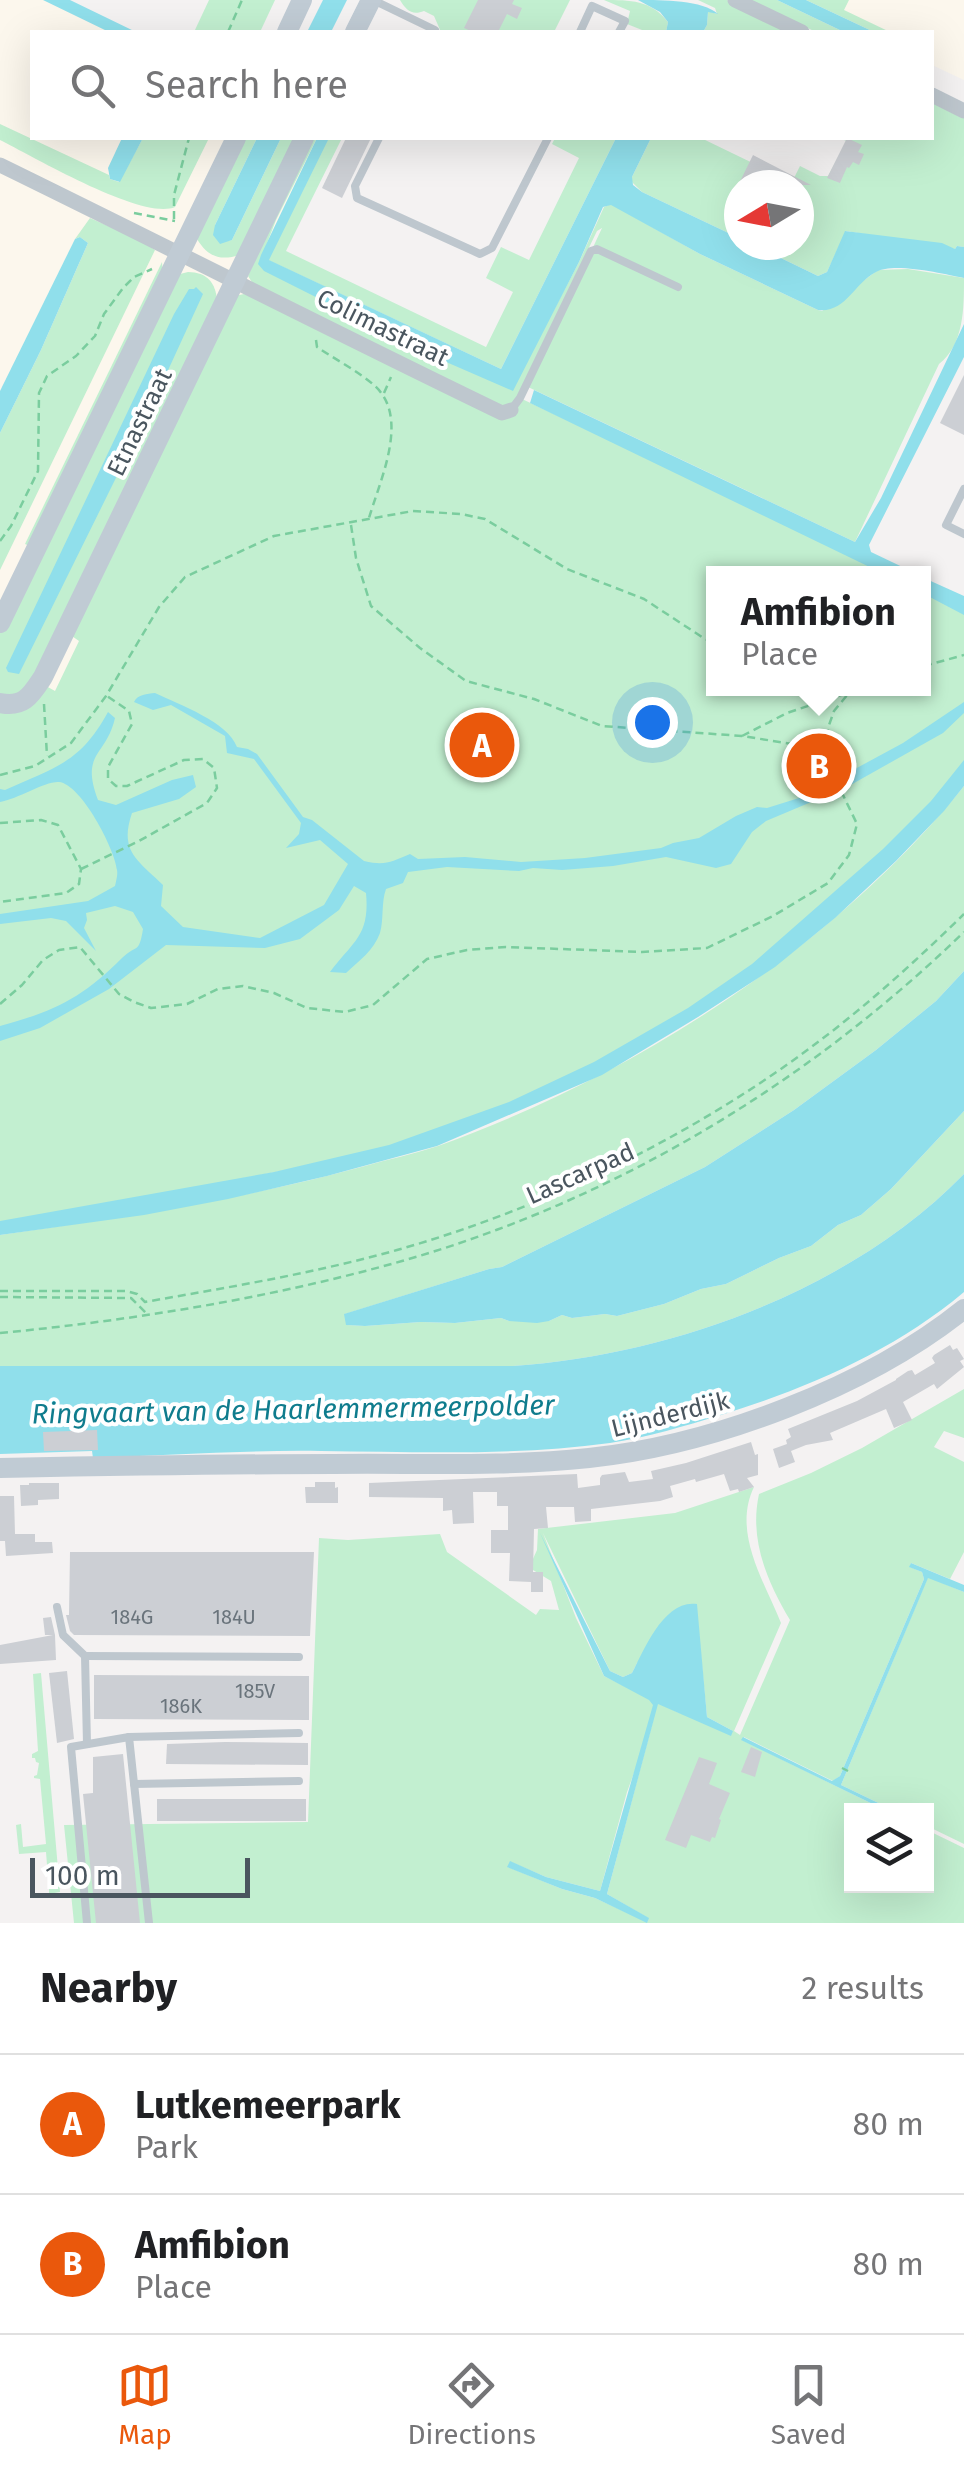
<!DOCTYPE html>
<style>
:root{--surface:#fff;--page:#f6f6f6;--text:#202124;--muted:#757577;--line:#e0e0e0;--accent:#ea580c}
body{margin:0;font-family:"Fira Sans",sans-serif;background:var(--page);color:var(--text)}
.controls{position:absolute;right:30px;bottom:30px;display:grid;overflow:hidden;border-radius:0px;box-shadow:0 10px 40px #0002}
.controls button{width:90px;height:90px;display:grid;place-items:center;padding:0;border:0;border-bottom:2px solid var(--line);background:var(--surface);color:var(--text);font:50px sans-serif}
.compass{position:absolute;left:724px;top:170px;width:90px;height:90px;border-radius:50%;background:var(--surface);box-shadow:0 10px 40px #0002;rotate:260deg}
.scale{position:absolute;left:30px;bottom:25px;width:220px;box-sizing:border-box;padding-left:10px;border:5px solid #4a565f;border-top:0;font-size:28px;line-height:35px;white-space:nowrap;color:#4a565f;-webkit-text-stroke:8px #fff;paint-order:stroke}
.you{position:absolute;left:652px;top:722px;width:35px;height:35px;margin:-25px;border:8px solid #fff;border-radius:50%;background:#1a73e8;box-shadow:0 0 0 15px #1a73e833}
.badge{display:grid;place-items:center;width:65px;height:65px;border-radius:50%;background:var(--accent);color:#fff;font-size:32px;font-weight:700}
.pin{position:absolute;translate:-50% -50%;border:5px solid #fff;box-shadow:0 2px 10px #0006}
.popup{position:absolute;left:706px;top:566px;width:225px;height:130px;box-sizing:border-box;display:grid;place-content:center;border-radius:0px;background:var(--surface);filter:drop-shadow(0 2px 8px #0005);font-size:32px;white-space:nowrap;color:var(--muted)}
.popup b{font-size:38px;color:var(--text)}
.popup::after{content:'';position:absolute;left:50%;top:100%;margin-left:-20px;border:20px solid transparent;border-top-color:var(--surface)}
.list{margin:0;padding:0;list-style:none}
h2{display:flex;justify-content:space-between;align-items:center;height:130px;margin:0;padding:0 40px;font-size:42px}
h2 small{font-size:32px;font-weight:400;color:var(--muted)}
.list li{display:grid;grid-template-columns:65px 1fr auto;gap:30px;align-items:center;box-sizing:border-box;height:140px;padding:0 40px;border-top:2px solid var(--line)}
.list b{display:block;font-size:38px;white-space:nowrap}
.list p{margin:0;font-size:32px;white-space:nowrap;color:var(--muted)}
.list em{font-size:32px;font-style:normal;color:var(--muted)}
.icon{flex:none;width:55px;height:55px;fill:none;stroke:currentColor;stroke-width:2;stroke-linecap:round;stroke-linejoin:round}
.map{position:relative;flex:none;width:964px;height:1923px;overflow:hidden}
.search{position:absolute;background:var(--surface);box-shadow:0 10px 40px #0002;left:30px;right:30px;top:30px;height:110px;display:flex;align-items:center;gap:25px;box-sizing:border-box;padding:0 35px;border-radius:0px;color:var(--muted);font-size:38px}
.sheet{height:410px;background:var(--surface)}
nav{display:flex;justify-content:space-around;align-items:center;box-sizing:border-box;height:140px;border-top:2px solid var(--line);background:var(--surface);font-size:28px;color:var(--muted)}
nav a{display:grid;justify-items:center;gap:5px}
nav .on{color:var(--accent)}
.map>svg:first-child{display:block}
</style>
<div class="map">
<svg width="964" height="1923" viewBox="0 0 964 1923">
<rect width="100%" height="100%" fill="#f4f2f2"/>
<!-- commercial -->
<g fill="#fcf7ed">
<path d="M0,0H58L126,32H32V138H322L84,643L56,694L0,719Z"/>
<path d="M797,0H964V80L932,65V32H865Z"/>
</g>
<!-- green -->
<g fill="#c2efd0" fill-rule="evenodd">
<path d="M209,0H275L260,32H194Z"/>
<path d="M400,0H570L554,32H441L434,16L424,11C412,16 406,10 400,0Z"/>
<path d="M604,0C630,0 651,0 668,22L666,32H641L642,30L627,24L630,11Z"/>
<path d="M698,0H727L792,32H703L707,25L708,11L717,14L715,8Z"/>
<path d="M748,0H777L844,32H816Z"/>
<path d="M806,0H849L844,10L890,32H874Z"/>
<path d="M932,99L964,114V247L957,246L955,249L846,231L827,272L818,276L754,245H799V185H739V238L642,192L632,182V177L651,138H701L792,182L800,166L820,176H828L847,141L838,138H932Z"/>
<path d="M0,124L109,175L110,179L119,182L143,138H209L175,207C143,221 34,157 0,140Z"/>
<path d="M240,138H257L215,225L221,242L232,240L281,138H297L240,255C220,261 208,257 197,239Z"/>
<path d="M308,138H317L276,220L259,264L512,390L579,262L604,207L611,204L700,254L818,310L822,311L878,270L908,269L964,278C964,308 964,345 939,364L855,542L528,387L602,228L597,231L515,401L503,418L522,399L892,573L714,574V688H924V590L964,611V772L932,811L749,976L606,1062L403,1147L0,1226V711L46,686L55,691L79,641L69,634L235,296L244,294L254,296L257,290L248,276Z"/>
<path d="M328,138H342L286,251L486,347L513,292L486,278L501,247L529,260L579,158L552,144L555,138H616L501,369L268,260Z"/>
<path d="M90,218L142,241L155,250L0,570V433L41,350L88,243L80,237L75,239Z"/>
<path d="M162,262L163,276L32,547L25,544Z"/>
<path d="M188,272C207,272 216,283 217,301L37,680L22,695L0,694V633L169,282L180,274Z"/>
<path d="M964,786V971L936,1001L876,1050L794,1110L705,1167L502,1267L489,1269L345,1314L347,1325L365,1326L421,1322L455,1323L501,1318L509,1321H549L562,1315L572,1318L605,1314L617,1316L664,1304L701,1289L726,1284L779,1258L811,1246L838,1225L861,1215L891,1189L964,1111V1174C851,1290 672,1355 513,1366H0V1235C123,1217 245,1199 365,1166C389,1159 414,1154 438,1146C632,1077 835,947 964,786Z"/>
<path d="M964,1389V1438L944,1431L934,1447L964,1462V1552L950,1579L911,1563L910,1567L922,1572L924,1579L840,1776L833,1781L744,1737L742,1740L885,1810H852V1886H926L927,1830L964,1848V1923H74L64,1825L308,1822L319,1538L348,1540L440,1534L447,1552L536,1615L540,1609L559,1610L551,1581L533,1570L532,1561L537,1550L538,1529L675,1513L754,1487C732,1532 764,1581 781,1623L734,1731L740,1735L790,1620C767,1581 749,1540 759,1494L811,1473L862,1448ZM543,1533L610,1671L623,1677L632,1673L637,1663L696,1604L707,1717L733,1731L677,1712L604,1676L576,1618ZM653,1721L607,1894L648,1918L647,1922L595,1898L562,1889L508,1867L511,1862L546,1877L600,1891L627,1792Z"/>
<path d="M928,1577L964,1592V1844L927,1826L926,1810H893L841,1785Z"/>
<path d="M41,1673L60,1892L49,1894V1882L54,1880L52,1865H47L46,1852L19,1854L16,1825L21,1824L23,1847L46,1844L40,1779L34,1778V1776L37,1775L39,1763L36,1762L35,1758H32V1754L38,1751L33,1674Z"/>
</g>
<!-- water -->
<g fill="#90dfeb">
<path d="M43,0H70L136,32H109Z"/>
<path d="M323,0H347L331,32H307Z"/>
<path d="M638,0C663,0 703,0 718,14L708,12L707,25L703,32H666L668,22L660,12Z"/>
<path d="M777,0H806L874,32H844Z"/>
<path d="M122,138H143L120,182L110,179L108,168Z"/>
<path d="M257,138H281L232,240L220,244L213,235L215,225Z"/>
<path d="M317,138H329L269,260L501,369L616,138H651L632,177L633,185L642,192L739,238V245H754L818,276L827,272L845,231L942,243L955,249L957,246L964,247V278C943,274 894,262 876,272C854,283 846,313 818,310L700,254L611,205L603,207L579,262L513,391L437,358L264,271L258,264L261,255Z"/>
<path d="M80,237L88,243L41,350L0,433V391L75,239Z"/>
<path d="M196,287L203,294L153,403L19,674L8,672L6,668L174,314L189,289H194Z"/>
<path d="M964,324V357L869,545L871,552L915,573H882L530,403L534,390L855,542L881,498Z"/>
<path d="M924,578L964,596V615L924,594Z"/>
<path d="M155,693C180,705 228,722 237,747L248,749L257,754L303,817L312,820L364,861C385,866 391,862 410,854L418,859L465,857L521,862L585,858L661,848L673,843L699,838L736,816L757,807L767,808L799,798L829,782L835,792L766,821L752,832L731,864L716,868L666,857L613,866L562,870L533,868L519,871L447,867L408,872L403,883L386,889C381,903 384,919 380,933C374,950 359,961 346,973L330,972C353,941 370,936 366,893L354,886L339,910L300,939L265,948L166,945L109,989L40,1028L0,1041V1026C55,1011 82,998 122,958C137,944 139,954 143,929L133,912L115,906L86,913L87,920L84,928L96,951L66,921L51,918L0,924V914L88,901L115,886C116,881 118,875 117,870C115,849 81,784 59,782C45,781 18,799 0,802V789L5,790C56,767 80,763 108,712L115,718C106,757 80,752 98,800L116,805L172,780L193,775L196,787L179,799L132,813C119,851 137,860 163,885L161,906L183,927L260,938L324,905L348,864L320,840L286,848L299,834L301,823L254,759L227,753L225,736L171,705L153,710L134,702C138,694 147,694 155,693Z"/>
<path d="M964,702V713L943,733L847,787L842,776L903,743Z"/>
<path d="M964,760V786L944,811L896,861L835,918L775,967L698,1017L602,1075L437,1146L327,1176L228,1199L144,1215L0,1235V1221L274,1172L389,1145L509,1102L594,1062L688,1008L752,964L883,849L931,801Z"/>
<path d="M964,971V1111L891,1189L861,1215L838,1225L811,1246L779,1258L726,1284L701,1289L664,1304L617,1316L605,1314L572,1318L562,1315L549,1321L537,1323L509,1321L501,1318L455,1323L421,1322L365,1326L346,1325L344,1314L489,1269L502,1267L705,1167L794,1110L876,1050L936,1001Z"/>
<path d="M964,1174V1292C894,1351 808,1388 721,1415C685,1426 648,1437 610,1443C515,1456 417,1452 321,1451C245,1450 169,1455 93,1458L92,1451L0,1454V1366H513C672,1355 851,1290 964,1174Z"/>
<path d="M540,1533L610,1671L623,1677L632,1673C644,1650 664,1599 697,1604L707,1717L733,1731L731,1736L658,1704L607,1894L649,1918L647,1923L595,1898L562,1889L507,1867L510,1861L546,1877L600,1891L653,1705L649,1700L604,1676Z"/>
<path d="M911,1563L964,1585V1592L928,1578L841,1785L893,1810H885L741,1740L743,1737L832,1781L840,1776L924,1579L922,1572L909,1567Z"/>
</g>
<!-- building -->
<g fill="#cccfd4">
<path d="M478,0H514L512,4L522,8L517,19L507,14L498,32H473L464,28Z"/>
<path d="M346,138H371L342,198L322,188Z"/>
<path d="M847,138L862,145L858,152L864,154L859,165L853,162L849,168L847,167L840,183L827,178Z"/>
<path d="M753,155L811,185H739V221L724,214Z"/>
<path d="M964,375V435L940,423Z"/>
<path d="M950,1345L953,1350L957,1348L964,1359L960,1361L964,1367L937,1389L934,1384L903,1402L912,1420L894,1428L886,1409L830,1433L833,1440L806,1445L791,1451L795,1462L779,1468L773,1449L787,1444L786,1440L791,1437L788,1429L857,1401L896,1380V1379L908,1371L912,1370L915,1375L935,1363L932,1358L934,1355Z"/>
<path d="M97,1430L98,1450L44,1451L43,1432Z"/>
<path d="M751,1442L755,1455L758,1454V1475L747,1478L754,1487L739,1492L738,1489L730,1491L724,1474L696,1482L695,1479L670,1486L673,1497L660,1501L591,1509V1521L575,1522L574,1507H546L548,1528L534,1529L533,1572H543V1592H531V1582L509,1581L510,1553H491V1530H508V1506H497V1492H473L474,1523L453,1524L452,1510L443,1511V1498L369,1497V1483L577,1474L578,1488L600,1485V1478L602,1475L625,1472L629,1482L653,1479L651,1471L686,1463Z"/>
<path d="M315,1482H335V1488L338,1487V1503H306L305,1487H315Z"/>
<path d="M29,1483H59V1499L38,1500V1505L21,1506L20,1485H29Z"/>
<path d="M0,1496H14L15,1534H35V1542H52L53,1553L6,1556L5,1541H0Z"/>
<path d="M70,1552H314L310,1636L74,1635L70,1631L66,1615H69Z"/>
<path d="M51,1617L55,1635L56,1660L0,1664V1645L53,1635H45L43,1618Z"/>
<path d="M67,1671L74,1739L57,1743L49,1673Z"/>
<path d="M94,1675L309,1676V1720L94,1719Z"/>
<path d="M225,1742L308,1743V1765L166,1764L167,1744Z"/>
<path d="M751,1747L762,1752L755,1777L741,1772Z"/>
<path d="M123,1754L140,1923H96L83,1794L93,1793V1757Z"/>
<path d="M699,1757L717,1763L709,1784L730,1793L719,1819L721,1820L715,1838L712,1837L710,1842L691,1835L686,1848L665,1840Z"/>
<rect x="157" y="1799" width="149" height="22"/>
</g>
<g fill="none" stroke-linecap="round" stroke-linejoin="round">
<!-- path -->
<g stroke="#7acd9e" stroke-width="2.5" stroke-dasharray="8 5" stroke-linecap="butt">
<path d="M228,32L242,0"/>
<path d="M134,213L175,221"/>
<path d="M174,219V195L189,138"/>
<path d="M316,340L317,347C336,360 358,371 375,386C410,418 380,480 369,518"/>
<path d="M384,393L391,377"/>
<path d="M351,525L356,558L371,606L420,648L466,681L534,699L602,726L742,736L824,749"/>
<path d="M0,541L11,526L38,471L39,393L47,376L76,356L95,336L104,314L123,288L134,277L152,269"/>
<path d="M924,666L964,655"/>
<path d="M44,704L47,756"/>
<path d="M742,736L787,713L850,692"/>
<path d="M818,765L826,757"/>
<path d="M0,775L35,766L71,743L106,696L159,607L185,577L274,536L413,511L461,514L485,519L567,569L644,599L705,639L714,642"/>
<path d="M0,823L41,820L58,825L81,869L79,884L66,893L0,902"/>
<path d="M81,869L139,841L207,803L217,788L214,768L203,759L184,760L127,786H116L108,779V767L132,724L129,711L107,696"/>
<path d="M0,1004L22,985L43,960L59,950L80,947L119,994L134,1002L151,1008L187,1004L218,989L243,986L274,993L307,1008L345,1012L373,1005L427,959L467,950L506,947L642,952L707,948L773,916L828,883L849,855L857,824L831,770L826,749L828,728L834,711L853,688"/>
<path d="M0,1291H126L137,1294L145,1302C230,1287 315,1273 397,1250C546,1208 699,1133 822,1039C872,1001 919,958 964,914"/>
<path d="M0,1297L131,1298L146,1313"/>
<path d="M0,1333C135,1320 271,1298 402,1261C613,1201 807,1084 964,932"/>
<path d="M842,1768L848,1771"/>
</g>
<!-- lane -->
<g stroke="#bec7ce" stroke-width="8">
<path d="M373,0L435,30L433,32"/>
<path d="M580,32L592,6L625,21L619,32"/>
<path d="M379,138L355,186L357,198L480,254L492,248L548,138"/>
<path d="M511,410L520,398L591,251L597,249L678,287"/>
<path d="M964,489L946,525L964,534"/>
<path d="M57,1607L63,1635L85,1656L87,1744"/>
<path d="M85,1656L299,1657"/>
<path d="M129,1737L299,1733"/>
<path d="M134,1784L299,1781"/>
<path d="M87,1923L71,1747L129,1737L149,1923"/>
</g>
<!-- street -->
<g stroke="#bec7ce" stroke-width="15">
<path d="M735,0L802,32"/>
<path d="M932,95L964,111"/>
<path d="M0,165C168,247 334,332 502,413L511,410"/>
</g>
<!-- secondary -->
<g stroke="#c0cbd4" stroke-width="20">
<path d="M287,32L302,0"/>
<path d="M355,32L371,0"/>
<path d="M0,623L236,138"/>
<path d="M0,703C24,708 31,695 43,677L304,138"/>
<path d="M0,1468C111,1466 222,1464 333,1464C418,1463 504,1467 589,1458C713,1445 867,1387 964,1309"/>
</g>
</g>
<g text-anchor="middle" stroke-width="8" stroke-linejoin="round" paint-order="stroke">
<!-- number labels -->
<g font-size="20" fill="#6a747c">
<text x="132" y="1624">184G</text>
<text x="234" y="1624">184U</text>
<text x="255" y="1698">185V</text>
<text x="181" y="1713">186K</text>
</g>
<!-- street labels -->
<g font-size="25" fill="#4a565f" stroke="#fff">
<text transform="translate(383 327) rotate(26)" y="9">Colimastraat</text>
<text transform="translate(139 422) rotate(-64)" y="9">Etnastraat</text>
<text transform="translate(580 1173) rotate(-24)" y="9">Lascarpad</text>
<text transform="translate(670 1414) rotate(-14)" y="9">Lijnderdijk</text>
</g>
<!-- water labels -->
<g font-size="28" font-style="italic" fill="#0f7c8d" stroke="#fff">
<text transform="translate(293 1409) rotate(-1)" y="10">Ringvaart van de Haarlemmermeerpolder</text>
</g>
</g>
</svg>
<div class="controls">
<button><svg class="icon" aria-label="layers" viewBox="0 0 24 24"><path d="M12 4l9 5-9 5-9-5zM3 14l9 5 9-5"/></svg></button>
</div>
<svg class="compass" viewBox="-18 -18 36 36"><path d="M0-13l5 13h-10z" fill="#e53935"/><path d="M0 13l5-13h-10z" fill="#757577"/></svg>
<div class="scale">100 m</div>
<div class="you"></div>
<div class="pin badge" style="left:482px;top:745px">A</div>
<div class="pin badge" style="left:819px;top:766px">B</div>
<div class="popup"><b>Amfibion</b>Place</div>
<div class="search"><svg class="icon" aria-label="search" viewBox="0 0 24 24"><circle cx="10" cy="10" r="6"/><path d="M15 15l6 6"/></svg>Search here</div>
</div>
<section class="sheet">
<h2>Nearby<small>2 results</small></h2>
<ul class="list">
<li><span class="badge">A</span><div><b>Lutkemeerpark</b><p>Park</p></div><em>80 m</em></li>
<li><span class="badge">B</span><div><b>Amfibion</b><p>Place</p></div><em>80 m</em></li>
</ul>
</section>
<nav>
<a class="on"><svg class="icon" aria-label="map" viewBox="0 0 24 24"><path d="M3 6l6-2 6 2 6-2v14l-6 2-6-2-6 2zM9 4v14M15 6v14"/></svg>Map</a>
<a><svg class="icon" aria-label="directions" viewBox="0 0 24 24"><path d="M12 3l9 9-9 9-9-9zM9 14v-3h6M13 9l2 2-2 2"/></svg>Directions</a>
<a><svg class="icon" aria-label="saved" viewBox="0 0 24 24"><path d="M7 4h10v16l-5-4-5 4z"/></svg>Saved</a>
</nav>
